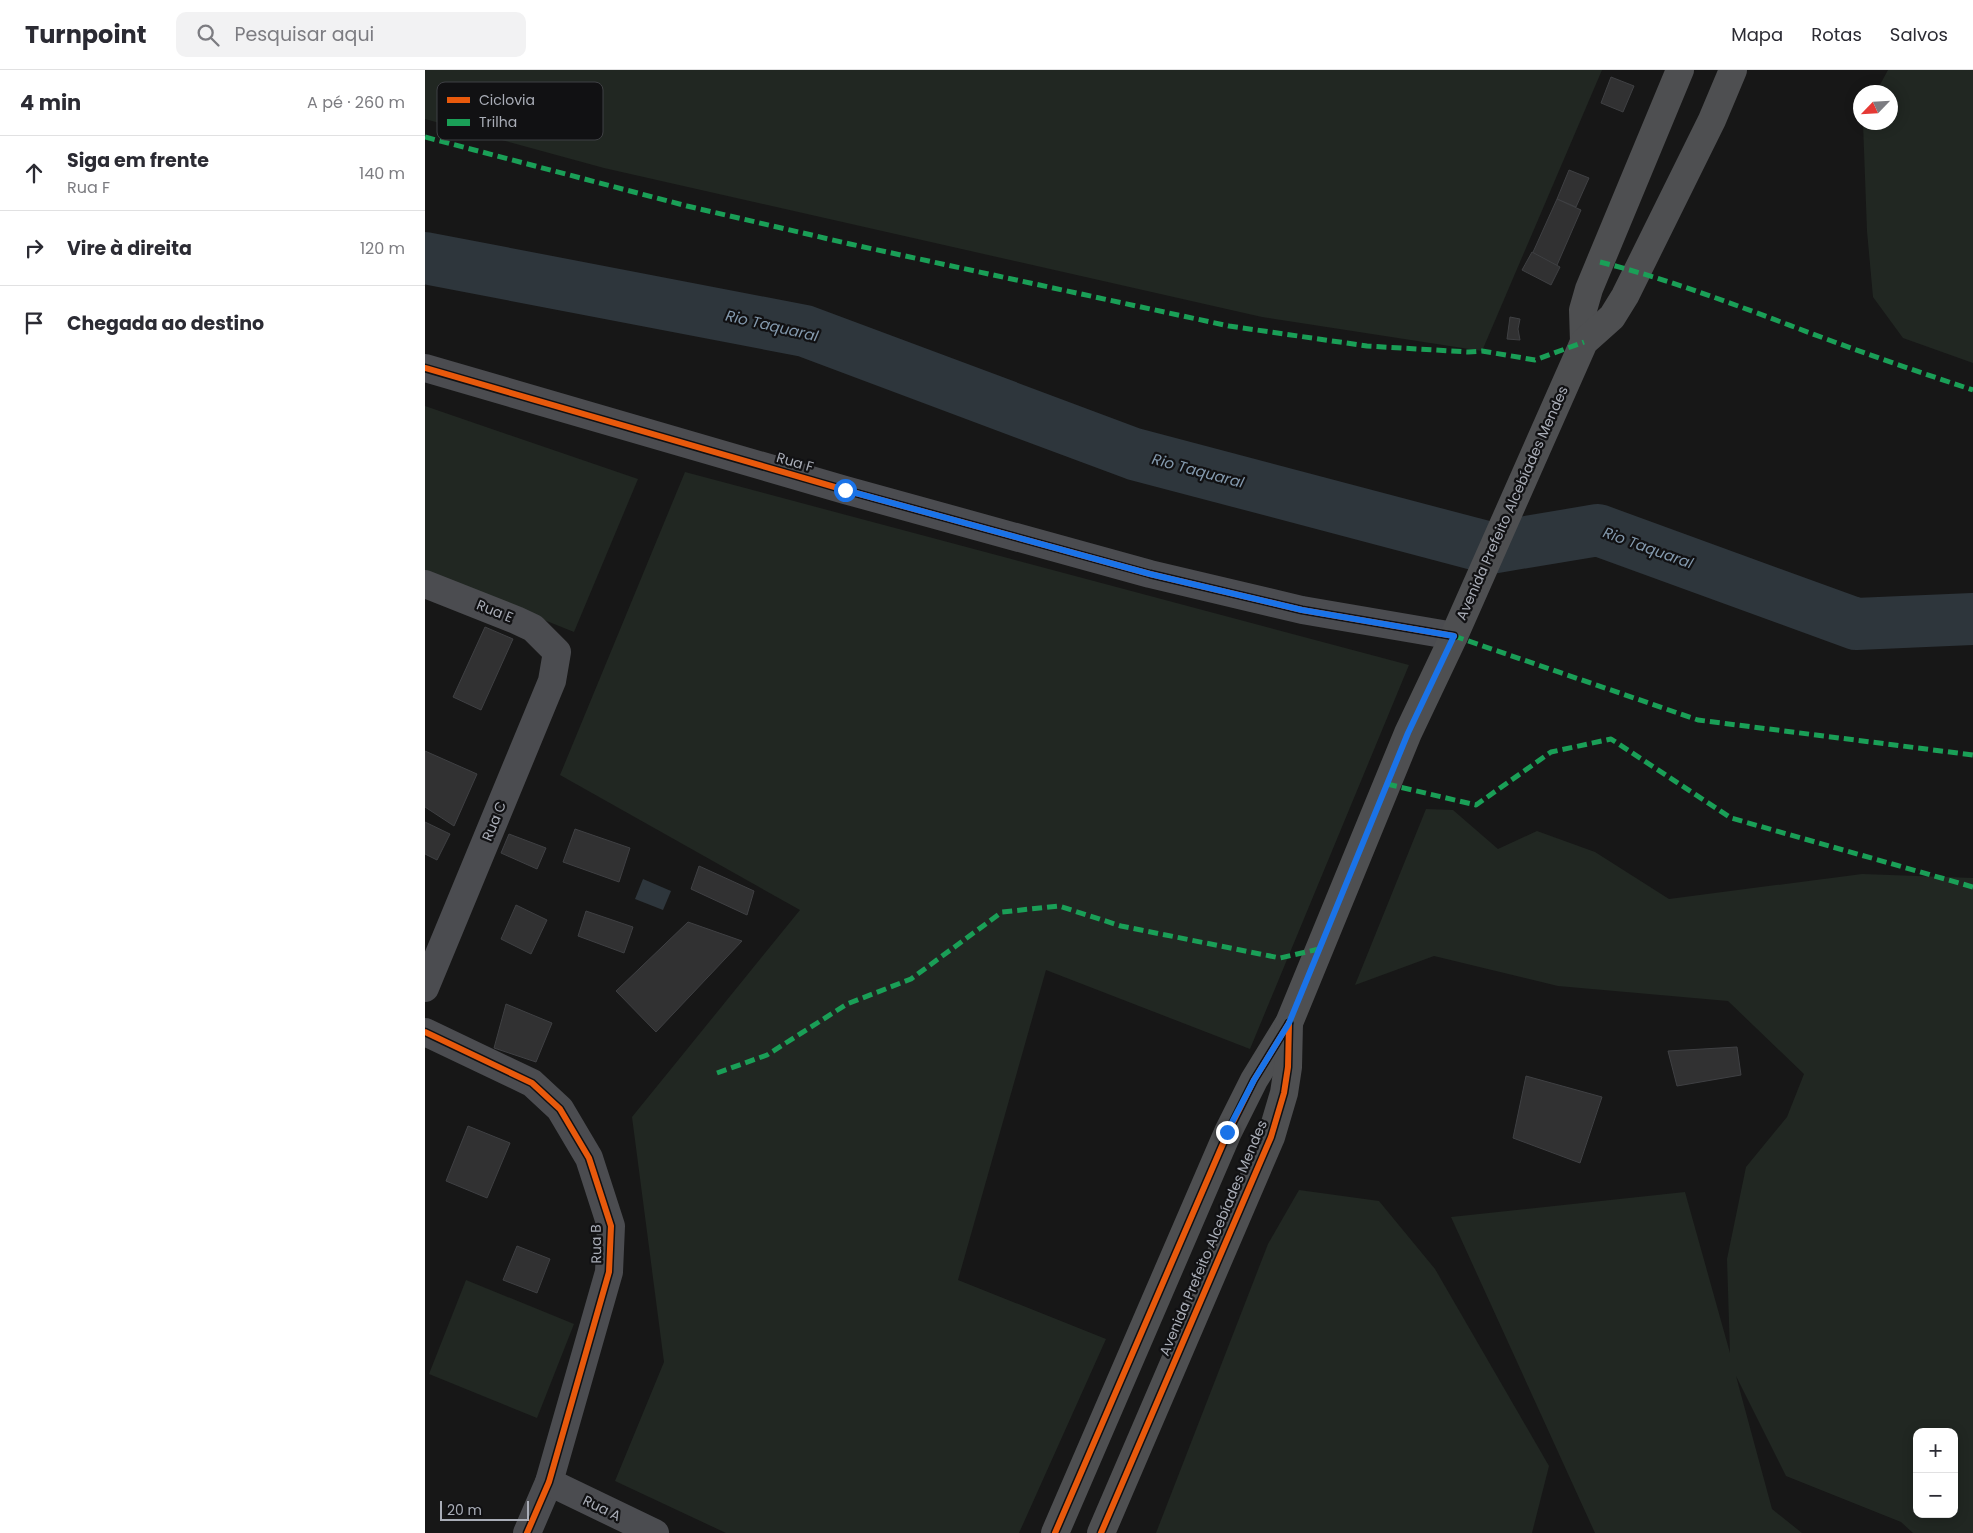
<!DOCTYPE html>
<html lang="pt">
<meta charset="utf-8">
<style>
:root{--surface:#fff;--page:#f2f2f3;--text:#2b2b33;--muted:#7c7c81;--line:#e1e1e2}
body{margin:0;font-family:Poppins,sans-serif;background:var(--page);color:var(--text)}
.controls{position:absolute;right:15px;bottom:15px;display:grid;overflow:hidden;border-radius:10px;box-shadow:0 2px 12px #0003}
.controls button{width:45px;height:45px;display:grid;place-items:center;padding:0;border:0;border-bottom:1px solid var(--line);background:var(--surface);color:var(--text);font:25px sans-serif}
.compass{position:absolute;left:1428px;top:15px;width:45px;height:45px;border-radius:50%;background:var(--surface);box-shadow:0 2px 12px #0003;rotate:245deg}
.scale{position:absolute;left:15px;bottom:12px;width:89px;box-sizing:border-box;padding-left:5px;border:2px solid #a9adb7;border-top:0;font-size:14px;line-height:18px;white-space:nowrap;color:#a9adb7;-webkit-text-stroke:4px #111113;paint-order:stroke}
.stop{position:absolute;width:15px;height:15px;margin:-11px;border:4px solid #1a73e8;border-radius:50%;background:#fff}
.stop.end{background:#1a73e8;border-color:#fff;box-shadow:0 1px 5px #0008}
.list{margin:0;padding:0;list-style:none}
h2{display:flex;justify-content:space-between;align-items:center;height:65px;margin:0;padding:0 20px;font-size:21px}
h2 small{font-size:16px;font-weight:400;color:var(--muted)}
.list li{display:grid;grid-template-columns:32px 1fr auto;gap:15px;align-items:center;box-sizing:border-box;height:75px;padding:0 20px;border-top:1px solid var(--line)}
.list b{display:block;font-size:19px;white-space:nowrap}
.list p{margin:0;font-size:16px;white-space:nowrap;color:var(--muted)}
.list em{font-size:16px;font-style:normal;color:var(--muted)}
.icon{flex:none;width:28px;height:28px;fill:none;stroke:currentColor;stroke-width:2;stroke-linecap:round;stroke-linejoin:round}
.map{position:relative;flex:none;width:1548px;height:1463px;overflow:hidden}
header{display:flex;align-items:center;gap:30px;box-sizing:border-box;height:70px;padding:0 25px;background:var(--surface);border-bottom:1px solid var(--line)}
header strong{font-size:24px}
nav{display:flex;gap:28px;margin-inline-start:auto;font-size:18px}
.search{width:350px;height:45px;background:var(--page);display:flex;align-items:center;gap:12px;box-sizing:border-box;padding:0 18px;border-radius:10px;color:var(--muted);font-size:19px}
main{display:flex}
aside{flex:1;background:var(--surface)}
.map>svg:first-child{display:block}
</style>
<header>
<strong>Turnpoint</strong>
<div class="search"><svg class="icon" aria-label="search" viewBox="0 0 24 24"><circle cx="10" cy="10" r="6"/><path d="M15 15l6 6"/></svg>Pesquisar aqui</div>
<nav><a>Mapa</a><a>Rotas</a><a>Salvos</a></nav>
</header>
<main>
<aside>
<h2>4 min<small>A pé · 260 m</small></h2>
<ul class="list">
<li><svg class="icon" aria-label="ahead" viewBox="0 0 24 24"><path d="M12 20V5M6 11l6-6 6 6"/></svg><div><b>Siga em frente</b><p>Rua F</p></div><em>140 m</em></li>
<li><svg class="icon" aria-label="right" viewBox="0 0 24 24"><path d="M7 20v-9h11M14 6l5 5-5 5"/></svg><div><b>Vire à direita</b></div><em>120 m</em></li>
<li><svg class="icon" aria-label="arrive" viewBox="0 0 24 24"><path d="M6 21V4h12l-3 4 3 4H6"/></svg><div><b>Chegada ao destino</b></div></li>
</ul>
</aside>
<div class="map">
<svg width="1548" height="1463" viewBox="0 0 1548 1463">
<rect width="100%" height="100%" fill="#171717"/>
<!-- green -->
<g fill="#212722" fill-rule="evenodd">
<path d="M0,0H1177L1057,281L837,247L179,98L0,49Z"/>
<path d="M1463,0H1548V293L1478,268L1448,227L1442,161L1438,53L1466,52V22H1451Z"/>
<path d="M0,336L213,409L149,562L0,502Z"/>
<path d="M260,402L984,595L825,979L621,900L533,1210L681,1269L594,1463H301L190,1411L239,1292L207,1047L375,840L135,705Z"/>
<path d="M1001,739L1028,740L1073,779L1112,761L1170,782L1244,829L1437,804L1548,808V1463H1488L1476,1452L1361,1406L1311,1306L1347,1439L1377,1463H1170L1026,1147L1260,1122L1305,1283L1302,1189L1321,1097L1362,1047L1379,1004L1303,931L1133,916L1009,886L930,915ZM1492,1362H1529V1444H1492Z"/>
<path d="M874,1120L954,1131L1010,1199L1124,1396L1107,1463H731L843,1174Z"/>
<path d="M41,1210L149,1254L112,1348L4,1304Z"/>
</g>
<!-- water -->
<path fill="#2e363c" d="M218,809L246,821L238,840L210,829Z"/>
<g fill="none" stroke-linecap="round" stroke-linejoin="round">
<!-- river -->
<path stroke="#2e363c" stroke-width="52" d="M0,188L380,261L709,384L1065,478L1173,460L1431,554L1548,549"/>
</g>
<!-- building -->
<g fill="#313132" stroke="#3f4043">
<path d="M1186,7L1209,16L1198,42L1176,33Z"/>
<path d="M1144,100L1164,108L1151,137L1132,129Z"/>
<path d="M1132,129L1156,140L1129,202L1104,191Z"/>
<path d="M1107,182L1135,197L1126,215L1097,200Z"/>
<path d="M1085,247L1095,249L1093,259L1095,270L1082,269Z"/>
<path d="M60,557L88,569L56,640L28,627Z"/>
<path d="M0,681L52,704L29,756L0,737Z"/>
<path d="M0,752L25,764L12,790L0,784Z"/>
<path d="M150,759L205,778L194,812L138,792Z"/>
<path d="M84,764L121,778L112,799L76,783Z"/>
<path d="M274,796L329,821L322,845L266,819Z"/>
<path d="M91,835L122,850L106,884L76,869Z"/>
<path d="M161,841L208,857L199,883L153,866Z"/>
<path d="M263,852L317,871L231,962L191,921Z"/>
<path d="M81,934L127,953L111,992L69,978Z"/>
<path d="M1312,977L1316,1005L1252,1016L1243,981Z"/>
<path d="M1101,1006L1177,1027L1155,1093L1088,1068Z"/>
<path d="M43,1056L85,1073L62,1128L21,1111Z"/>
<path d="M92,1176L125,1189L112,1223L78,1210Z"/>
</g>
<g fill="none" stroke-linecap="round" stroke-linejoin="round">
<!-- minor -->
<g stroke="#4b4c50" stroke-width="28">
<path d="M0,298L420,420L725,504L877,540L1029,566"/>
<path d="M0,514L91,550L108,558L132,582L127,611L0,918"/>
<path d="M0,962L107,1013L135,1039L164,1088L186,1156L184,1202L124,1412L102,1463"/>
<path d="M124,1412L230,1463"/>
</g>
<!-- major -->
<g stroke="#4e4f51" stroke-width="28">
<path d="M1159,272L1158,240L1164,219L1255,0"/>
<path d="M630,1463L803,1062L829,1010L864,953L983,663L1029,566L1159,272L1187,247L1200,226L1287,50L1308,0"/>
<path d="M676,1463L846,1067L859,1023L863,997L864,953"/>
</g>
<!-- quiet -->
<g stroke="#1a9f57" stroke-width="5" stroke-dasharray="10 5" stroke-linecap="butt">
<path d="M0,67L262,136L425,174L804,256L942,276L1043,282L1057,281L1110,290L1159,272"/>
<path d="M1175,192C1267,215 1352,252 1440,283C1476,296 1512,308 1548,320"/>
<path d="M1029,566L1273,650L1548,685"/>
<path d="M962,714L1051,735L1126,682L1186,669L1306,748L1548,817"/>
<path d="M292,1003L342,985L422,934L486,909L577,842L634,836L696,856L855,888L894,879"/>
</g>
<!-- cycleway casing -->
<g stroke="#111113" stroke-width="9">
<g id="cycleway">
<path d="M0,298L420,420L725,504L877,540L1029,566"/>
<path d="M0,962L107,1013L135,1039L164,1088L186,1156L184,1202L124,1412L102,1463"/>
<path d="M630,1463L803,1062L829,1010L864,953"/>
<path d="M676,1463L846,1067L859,1023L863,997L864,953"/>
</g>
</g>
<!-- cycleway -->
<use href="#cycleway" stroke="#e8590c" stroke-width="6"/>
</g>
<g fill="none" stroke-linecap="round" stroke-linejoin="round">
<!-- route -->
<path stroke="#1a73e8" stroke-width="6" d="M420,420L725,504L877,540L1029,566L983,663L864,953L829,1010L802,1062"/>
</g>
<g text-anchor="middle" stroke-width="4.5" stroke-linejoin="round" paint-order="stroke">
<!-- street labels -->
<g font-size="14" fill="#a9adb7" stroke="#111113">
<text transform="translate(370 392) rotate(16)" y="5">Rua F</text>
<text transform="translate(1087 433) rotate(-66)" y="5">Avenida Prefeito Alcebíades Mendes</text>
<text transform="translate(70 541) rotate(22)" y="5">Rua E</text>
<text transform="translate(69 751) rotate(-68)" y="5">Rua C</text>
<text transform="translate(788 1168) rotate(-67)" y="5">Avenida Prefeito Alcebíades Mendes</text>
<text transform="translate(171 1174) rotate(-91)" y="5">Rua B</text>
<text transform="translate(177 1438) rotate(26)" y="5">Rua A</text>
</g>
<!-- water labels -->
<g font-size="15" font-style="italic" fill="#849aae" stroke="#111113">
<text transform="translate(347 256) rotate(13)" y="5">Rio Taquaral</text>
<text transform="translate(773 401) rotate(15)" y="5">Rio Taquaral</text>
<text transform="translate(1223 478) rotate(20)" y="5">Rio Taquaral</text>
</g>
</g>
<!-- legend -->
<rect x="12" y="12" width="166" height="58" rx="8" fill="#111113" stroke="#3f4044" stroke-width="1"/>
<rect x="22" y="27" width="23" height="6" fill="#e8590c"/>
<rect x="22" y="49" width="23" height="7" fill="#1a9f57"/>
<g font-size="14" fill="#a9adb7">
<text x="54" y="35">Ciclovia</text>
<text x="54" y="57">Trilha</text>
</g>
</svg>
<div class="controls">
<button>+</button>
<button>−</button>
</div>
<svg class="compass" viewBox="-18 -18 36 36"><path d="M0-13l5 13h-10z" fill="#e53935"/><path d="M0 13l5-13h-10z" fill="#7c7c81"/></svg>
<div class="scale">20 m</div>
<div class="stop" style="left:420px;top:420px"></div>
<div class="stop end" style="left:802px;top:1062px"></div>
</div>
</main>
